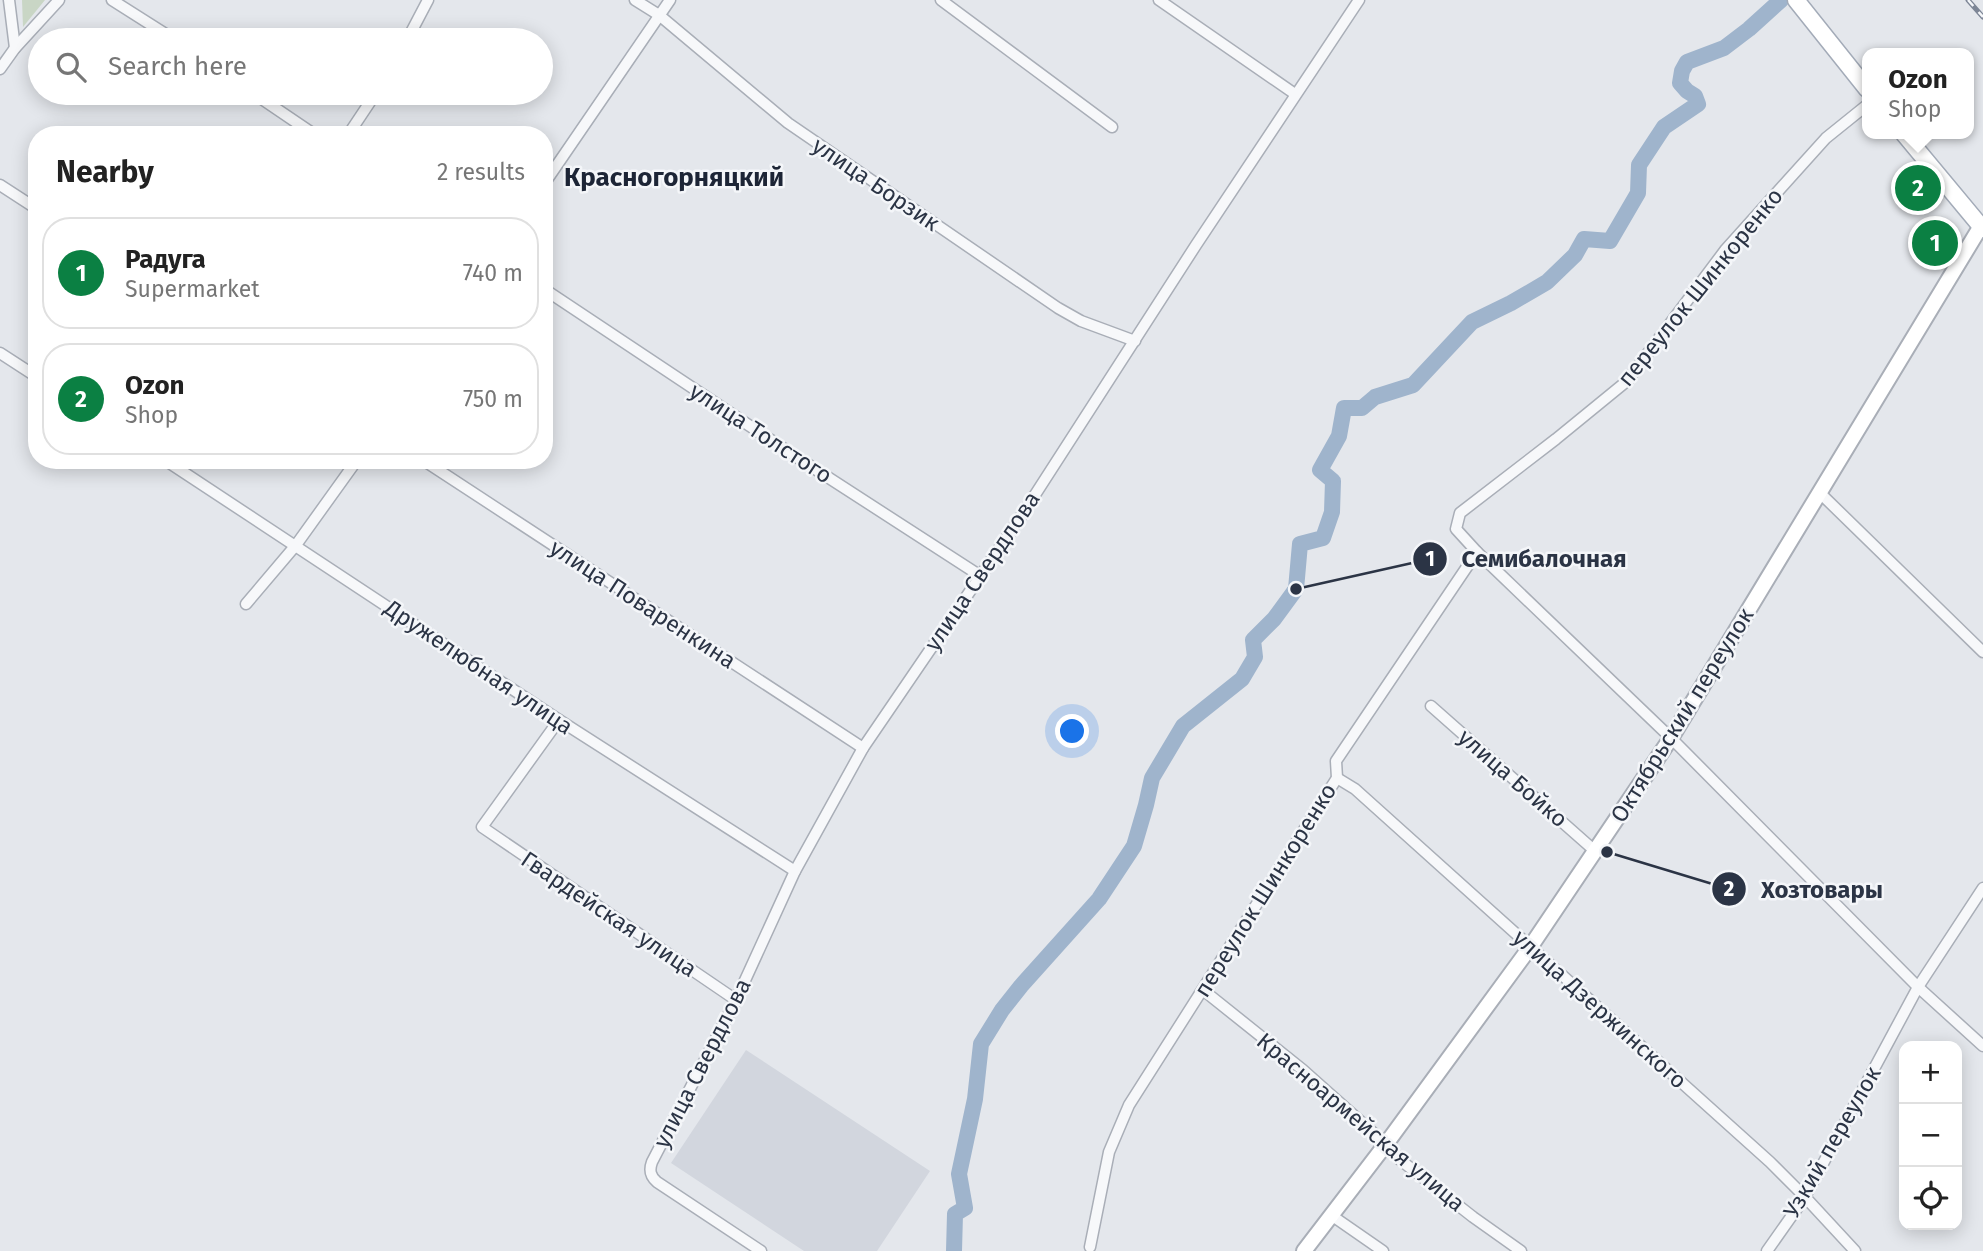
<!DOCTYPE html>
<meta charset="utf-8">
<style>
:root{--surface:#fff;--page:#f6f6f6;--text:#222;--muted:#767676;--line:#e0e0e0;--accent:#0b8043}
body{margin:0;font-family:"Fira Sans",sans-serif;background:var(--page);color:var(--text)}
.controls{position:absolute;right:21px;bottom:21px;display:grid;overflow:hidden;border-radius:14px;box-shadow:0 4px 18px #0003}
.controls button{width:63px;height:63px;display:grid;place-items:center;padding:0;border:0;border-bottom:2px solid var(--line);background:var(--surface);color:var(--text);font:35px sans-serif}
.you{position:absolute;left:1073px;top:732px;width:24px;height:24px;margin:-18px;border:5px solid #fff;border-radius:50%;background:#1a73e8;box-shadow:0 0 0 10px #1a73e833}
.badge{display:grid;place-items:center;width:46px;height:46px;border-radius:50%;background:var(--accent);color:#fff;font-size:23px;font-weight:700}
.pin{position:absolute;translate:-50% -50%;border:4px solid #fff;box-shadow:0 2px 7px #0006}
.popup{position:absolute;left:1862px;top:48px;width:112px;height:91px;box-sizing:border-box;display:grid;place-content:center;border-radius:14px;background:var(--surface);filter:drop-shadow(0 2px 5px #0005);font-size:23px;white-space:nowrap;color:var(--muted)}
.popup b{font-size:26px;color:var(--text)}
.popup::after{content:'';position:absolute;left:50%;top:100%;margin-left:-14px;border:14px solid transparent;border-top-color:var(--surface)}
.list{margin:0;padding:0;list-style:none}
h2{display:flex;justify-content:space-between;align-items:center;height:91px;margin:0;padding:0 28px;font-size:30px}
h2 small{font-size:23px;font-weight:400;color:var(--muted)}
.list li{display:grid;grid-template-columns:46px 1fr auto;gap:21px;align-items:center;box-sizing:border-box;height:112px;margin:0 14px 14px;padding:0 14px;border:2px solid var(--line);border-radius:28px}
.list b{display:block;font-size:26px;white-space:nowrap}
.list p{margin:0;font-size:23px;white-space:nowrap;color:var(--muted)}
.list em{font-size:23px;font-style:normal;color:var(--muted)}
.icon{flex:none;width:38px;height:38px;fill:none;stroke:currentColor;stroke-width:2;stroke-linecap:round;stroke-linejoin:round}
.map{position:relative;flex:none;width:1983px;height:1251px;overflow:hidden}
.search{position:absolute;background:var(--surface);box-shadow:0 4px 18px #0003;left:28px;top:28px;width:525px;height:77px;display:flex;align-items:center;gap:18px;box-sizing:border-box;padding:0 24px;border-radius:38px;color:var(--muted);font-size:26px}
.panel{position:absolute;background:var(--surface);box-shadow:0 4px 18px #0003;left:28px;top:126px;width:525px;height:343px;border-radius:28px}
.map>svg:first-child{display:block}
</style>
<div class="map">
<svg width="1983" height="1251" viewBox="0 0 1983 1251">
<rect width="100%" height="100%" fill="#e4e7ec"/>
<!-- built -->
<path fill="#d2d6de" d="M746,1050L930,1171L877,1251H804L671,1163Z"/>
<!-- green -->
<path fill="#c9d6c5" d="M22,0H45L23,27Z"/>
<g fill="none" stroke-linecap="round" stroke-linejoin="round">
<!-- river -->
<path stroke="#9fb4cc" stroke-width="16" d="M954,1251L955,1214L965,1208L959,1174L975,1099L981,1044L1002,1010L1021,986L1099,899L1134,846L1146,805L1152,778L1183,726L1242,679L1255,657L1253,640L1274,619L1296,589L1300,544L1323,538L1332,512L1333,481L1320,470L1339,436L1344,408H1362L1375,397L1413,385L1472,322L1511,303L1547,282L1575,255L1584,239L1610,241L1638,193L1639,165L1664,127L1698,104L1695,96L1687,91L1680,83L1682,71L1687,62L1724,48L1749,29L1781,0"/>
<!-- street casing -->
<g stroke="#a9aeb7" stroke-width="13">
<g id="street">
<path d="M9,0L15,48"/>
<path d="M112,0L175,40"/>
<path d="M635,0L659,15L788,123L1058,308L1081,321L1135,341"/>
<path d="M941,0L1112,127"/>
<path d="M1159,0L1295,94"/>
<path d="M407,40L428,0"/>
<path d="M0,69L15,48L59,0"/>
<path d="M253,93L315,135"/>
<path d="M1867,105L1826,138L1726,249L1627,381L1556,439L1460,513L1456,529L1477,552L1671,738L1918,987L1983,1046"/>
<path d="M348,135L376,93"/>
<path d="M544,184L670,0"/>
<path d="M0,185L37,209"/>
<path d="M544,289L795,456L979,575"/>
<path d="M0,353L37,377"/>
<path d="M165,460L559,720L795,871"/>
<path d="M423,460L863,748"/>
<path d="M1820,493L1983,652"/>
<path d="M246,604L296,545L357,460"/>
<path d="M1431,706L1595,851"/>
<path d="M559,720L482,827L736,1000"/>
<path d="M1337,778L1355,789L1770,1162L1805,1197L1855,1251"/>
<path d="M1203,990L1303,1070L1386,1144L1399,1159L1473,1217L1521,1251"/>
<path d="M1331,1215L1383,1251"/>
<path d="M1090,1247L1109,1152L1129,1105L1337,778L1336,761L1477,552"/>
<path d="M761,1251L657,1182C650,1176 649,1170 652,1162L736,1000L795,871L863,748L1022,515L1196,245L1359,0"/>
<path d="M1767,1251L1805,1197L1918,987L1983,888"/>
</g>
</g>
<!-- secondary casing -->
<g stroke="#a9aeb7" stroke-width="18">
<path id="secondary" d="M1304,1251L1386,1144L1531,946L1671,738L1981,226"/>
</g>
<!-- primary casing -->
<g stroke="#a3abb8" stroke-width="19">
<g id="primary">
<path d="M1796,0L1867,89"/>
<path d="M1904,134L1983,229"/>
</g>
</g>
<!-- street -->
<use href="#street" stroke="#f7f8fa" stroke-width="10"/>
<!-- secondary -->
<use href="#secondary" stroke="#fff" stroke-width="14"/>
<!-- primary -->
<use href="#primary" stroke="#fff" stroke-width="16"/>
<!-- rail casing -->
<g stroke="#7d8696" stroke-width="5">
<path id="rail" d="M1968,0L1983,17"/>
</g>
<!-- rail -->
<use href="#rail" stroke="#f4f6f9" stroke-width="2.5" stroke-dasharray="8" stroke-linecap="butt"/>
</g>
<g text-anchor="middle" stroke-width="5" stroke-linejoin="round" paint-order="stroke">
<!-- street labels -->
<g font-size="23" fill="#2b3445" stroke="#f4f6f9">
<text transform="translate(876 184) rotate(34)" y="8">улица Борзик</text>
<text transform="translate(1700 287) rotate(-51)" y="8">переулок Шинкоренко</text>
<text transform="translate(761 433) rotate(33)" y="8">улица Толстого</text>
<text transform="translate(982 571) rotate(-56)" y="8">улица Свердлова</text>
<text transform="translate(643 604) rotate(33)" y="8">улица Поваренкина</text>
<text transform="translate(479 667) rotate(34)" y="8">Дружелюбная улица</text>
<text transform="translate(1682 715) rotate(-58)" y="8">Октябрьский переулок</text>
<text transform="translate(1513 778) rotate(41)" y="8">улица Бойко</text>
<text transform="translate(1265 890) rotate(-58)" y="8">переулок Шинкоренко</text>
<text transform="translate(609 914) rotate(34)" y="8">Гвардейская улица</text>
<text transform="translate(1600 1009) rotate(42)" y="8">улица Дзержинского</text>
<text transform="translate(702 1063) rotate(-63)" y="8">улица Свердлова</text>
<text transform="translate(1361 1122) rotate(40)" y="8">Красноармейская улица</text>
<text transform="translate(1832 1142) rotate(-60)" y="8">Узкий переулок</text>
</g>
<!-- quarter labels -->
<g font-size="26" font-weight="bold" fill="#1d2536" stroke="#f4f6f9">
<text x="674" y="186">Красногорняцкий</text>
</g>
</g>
<!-- callouts -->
<path fill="none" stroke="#2b3445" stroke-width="2.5" d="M1296 589L1430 559M1607 852L1729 889"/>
<g fill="#2b3445" stroke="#f4f6f9" stroke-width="2.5">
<circle cx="1296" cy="589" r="7"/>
<circle cx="1607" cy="852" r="7"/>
<circle cx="1430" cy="559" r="18"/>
<circle cx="1729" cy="889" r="18"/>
</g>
<g font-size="21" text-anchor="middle" font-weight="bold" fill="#fff">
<text x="1430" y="566">1</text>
<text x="1729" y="896">2</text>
</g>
<g font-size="24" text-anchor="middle" font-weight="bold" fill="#2b3445" stroke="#f4f6f9" stroke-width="5" stroke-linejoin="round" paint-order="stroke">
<text x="1544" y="567">Семибалочная</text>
<text x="1822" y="898">Хозтовары</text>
</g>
</svg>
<div class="controls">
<button>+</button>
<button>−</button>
<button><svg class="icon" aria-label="locate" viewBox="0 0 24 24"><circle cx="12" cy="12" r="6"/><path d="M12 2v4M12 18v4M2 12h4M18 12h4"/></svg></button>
</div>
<div class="you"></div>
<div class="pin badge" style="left:1935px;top:243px">1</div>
<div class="pin badge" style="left:1918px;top:188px">2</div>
<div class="popup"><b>Ozon</b>Shop</div>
<div class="search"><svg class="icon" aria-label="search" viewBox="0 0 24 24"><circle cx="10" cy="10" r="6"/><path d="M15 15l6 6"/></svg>Search here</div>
<section class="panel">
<h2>Nearby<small>2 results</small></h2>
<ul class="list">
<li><span class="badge">1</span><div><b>Радуга</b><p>Supermarket</p></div><em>740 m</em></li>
<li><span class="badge">2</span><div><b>Ozon</b><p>Shop</p></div><em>750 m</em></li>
</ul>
</section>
</div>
